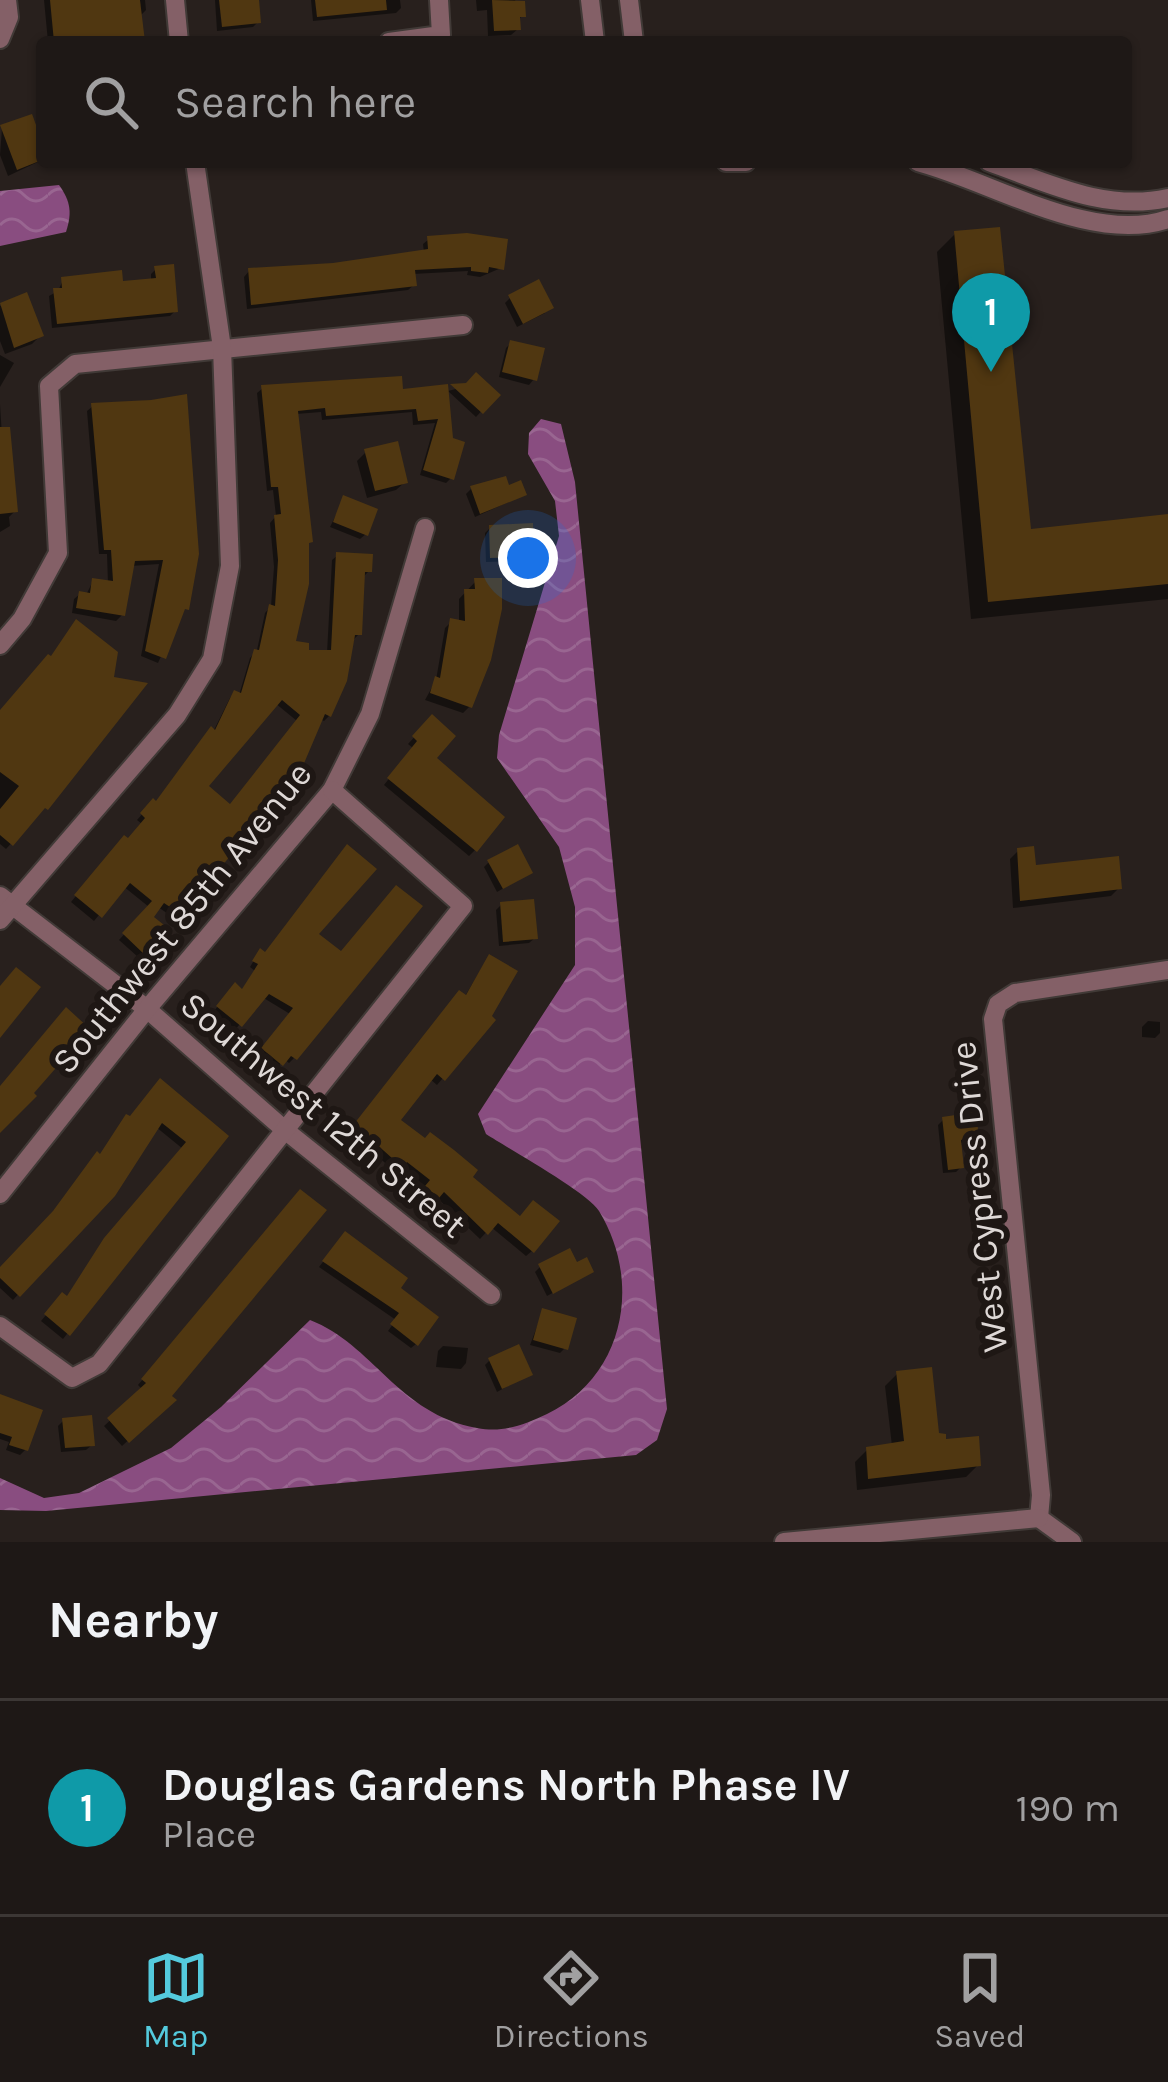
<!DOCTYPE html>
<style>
:root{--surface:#1e1816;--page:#26211f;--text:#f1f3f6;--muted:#a1a0a1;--line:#3c3735;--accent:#54cadd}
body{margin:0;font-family:Karla,sans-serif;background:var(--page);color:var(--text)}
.you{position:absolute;left:528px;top:558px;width:42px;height:42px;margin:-30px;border:9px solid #fff;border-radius:50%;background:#1a73e8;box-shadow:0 0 0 18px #1a73e833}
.badge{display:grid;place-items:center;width:78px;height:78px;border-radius:50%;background:var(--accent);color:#fff;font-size:39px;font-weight:700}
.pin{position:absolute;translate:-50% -99px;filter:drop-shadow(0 3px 6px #0008)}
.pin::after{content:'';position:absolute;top:63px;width:42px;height:36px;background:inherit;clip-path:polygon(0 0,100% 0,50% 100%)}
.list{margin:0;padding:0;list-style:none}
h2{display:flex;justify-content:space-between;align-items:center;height:156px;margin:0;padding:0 48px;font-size:51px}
h2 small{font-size:39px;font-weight:400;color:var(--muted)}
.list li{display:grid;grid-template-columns:78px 1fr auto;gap:36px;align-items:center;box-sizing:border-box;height:216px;padding:0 48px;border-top:3px solid var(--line)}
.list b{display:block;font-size:45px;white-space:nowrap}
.list p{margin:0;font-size:39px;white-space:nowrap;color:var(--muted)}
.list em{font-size:39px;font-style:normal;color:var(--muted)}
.icon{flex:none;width:66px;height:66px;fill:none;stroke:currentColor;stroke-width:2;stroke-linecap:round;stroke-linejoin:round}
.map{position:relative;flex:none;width:1168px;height:1542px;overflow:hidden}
.search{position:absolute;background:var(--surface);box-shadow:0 3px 9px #0004;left:36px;right:36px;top:36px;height:132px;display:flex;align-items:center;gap:30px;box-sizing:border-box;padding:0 42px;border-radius:12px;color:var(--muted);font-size:45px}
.sheet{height:372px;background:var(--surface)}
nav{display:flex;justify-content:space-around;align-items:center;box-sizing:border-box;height:168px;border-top:3px solid var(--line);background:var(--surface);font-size:33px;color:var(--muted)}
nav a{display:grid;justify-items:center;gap:6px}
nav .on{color:var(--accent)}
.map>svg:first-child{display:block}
</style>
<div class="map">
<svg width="1168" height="1542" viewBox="0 0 1168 1542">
<defs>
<pattern id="water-waves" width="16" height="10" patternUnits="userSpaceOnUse" patternTransform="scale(3)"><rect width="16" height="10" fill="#894d80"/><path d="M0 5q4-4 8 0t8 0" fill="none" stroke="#996691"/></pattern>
</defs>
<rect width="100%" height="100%" fill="#28201d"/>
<!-- water -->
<g fill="url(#water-waves)">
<path d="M59,185C71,202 72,213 66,232L0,246V191Z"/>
<path d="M541,419L561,424L575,482L667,1409L657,1440L636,1455L46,1511L0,1510V1478L44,1498L79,1493L171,1448L221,1407L310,1320C373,1344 398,1414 477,1428C503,1433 524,1425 547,1414C624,1377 643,1283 599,1211C587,1192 509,1149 486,1134L478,1114L575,965V907L559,847L497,758L499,735L559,536L555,501L528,454L529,433Z"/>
</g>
<!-- shadow -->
<g fill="#0007" fill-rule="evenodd">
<path d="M44,0H145L146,10L139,17L142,42H48Z"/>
<path d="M215,0H254L258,22L253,27L217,31Z"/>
<path d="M311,0H400L401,8L396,13L313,21Z"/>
<path d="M476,0H515L523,15L517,21L518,29L511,35L488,36L487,10L477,11Z"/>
<path d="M2,128L42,150V160L8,176L0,155Z"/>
<path d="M955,234L1029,532L1168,517V599L971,619L937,252Z"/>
<path d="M429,239L501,268L480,277L467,275L468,271L413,274L414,285L408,290L247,309L244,277L249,271L333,266L424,253L423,244Z"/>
<path d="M156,269L175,311L170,316L52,328L49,296L58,291L63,280L120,285L151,282V274Z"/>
<path d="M26,296L41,335L32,344L5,354L0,341V306Z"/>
<path d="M510,298L545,313L517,327L505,303Z"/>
<path d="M511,343L534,379L529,385L499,377L506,348Z"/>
<path d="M0,355L14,363L0,387Z"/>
<path d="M467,386L496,395L476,417L448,391Z"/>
<path d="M263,388L400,392L445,388L451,478L446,483L420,475L435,423L413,425L412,412L322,420L321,412L296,414L306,545L293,643L306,653H327L332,560L338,555L369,571L364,576L359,634L354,639L329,716L324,721L320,719L179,913L174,918L158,907L150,917L165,929L138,957L119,940L149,907L123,886L94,921L71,902L119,844L128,842L142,824L137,820L153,802L156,805L213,732L230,698L235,693L239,695L250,658L257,650L265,613L271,606L274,567L270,523L276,516L273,490L267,491L257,393ZM275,703L297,721L230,807L205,787Z"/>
<path d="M184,397L180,614L158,663L141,656L159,564L131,566L122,615L116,621L72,613L74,599L80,594L86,595L93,581L108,584L107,554H99L87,411L93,406Z"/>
<path d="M0,404L3,452L15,511L9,517L10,526L0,532Z"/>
<path d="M366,452L405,482L396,490L367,498L357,461Z"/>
<path d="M471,489H508L524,495L475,517L466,494Z"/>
<path d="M344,499L366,534L360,539L330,527Z"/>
<path d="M490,528L531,547L520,552L515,561L486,562L485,533Z"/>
<path d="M476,581L470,706L463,713L425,700L436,680L445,628L451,622L459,623V599Z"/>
<path d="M0,714L64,785L6,849L0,844Z"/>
<path d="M432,718V758L475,850L469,856L384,785L413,748L408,744Z"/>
<path d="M1019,850L1033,868L1119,888L1111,896L1013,908L1010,859Z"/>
<path d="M489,862L530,873L497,892L484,867Z"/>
<path d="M501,905L535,938L529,943L499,946L496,910Z"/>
<path d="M315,934L340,955L294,1058L289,1063L284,1059L276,1069L258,1055L290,1014L262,997L235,1030L213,1012L230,992H241L255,971L250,967L256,957Z"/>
<path d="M484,964L488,1017L492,1020L437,1085L430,1079L397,1121L468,1178L532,1251L526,1256L491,1227L480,1239L436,1197L431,1201L421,1193L426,1187L400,1167L395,1172L351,1132L454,1000L464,998Z"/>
<path d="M1148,1021L1160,1022V1033L1155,1038L1142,1037V1027Z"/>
<path d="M155,1087L225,1136L63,1339L41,1321L62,1296L66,1299L183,1149L156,1127L111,1194L13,1300L0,1288V1271L48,1220Z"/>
<path d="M943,1120L976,1137L970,1142L958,1143L961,1167L956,1172L943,1173L938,1125Z"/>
<path d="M296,1198L168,1396L172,1400L122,1446L104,1426L143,1390L138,1385Z"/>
<path d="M340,1240L397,1289L416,1344L411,1348L388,1331L396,1320L319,1267Z"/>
<path d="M576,1266L591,1272L547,1296L535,1272L540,1267Z"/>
<path d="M543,1311L565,1348L560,1353L530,1345Z"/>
<path d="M443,1346L468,1348L466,1363L461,1369L436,1367L438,1351Z"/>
<path d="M490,1360L529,1374L497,1392L485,1365Z"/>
<path d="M897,1374L937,1436L978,1465L966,1477L857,1490L855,1462L867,1450L892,1446L885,1386Z"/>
<path d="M0,1398L26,1449L20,1455L6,1450L9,1442L0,1439Z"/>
<path d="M64,1420L92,1445L86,1450L61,1452L58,1426Z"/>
</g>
<!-- building -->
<g fill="#503711" fill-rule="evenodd">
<path d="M50,0H140L145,42H54Z"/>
<path d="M219,0H259L261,23L222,27Z"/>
<path d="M315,0H386L387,10L317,17Z"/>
<path d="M492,0L525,1L526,17H520L521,30L494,31Z"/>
<path d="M32,114L42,141V160L17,170L0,125Z"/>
<path d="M1000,227L1031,529L1168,514V584L988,602L954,231Z"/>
<path d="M467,233L508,239L504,270L489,267L488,273L471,271V267L415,270L417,286L251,305L248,268L333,263L428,249L427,236Z"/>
<path d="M174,264L178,312L57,324L53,288H62L61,277L122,270L123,281L156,278L154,266Z"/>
<path d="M539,279L554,308L523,324L508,295Z"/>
<path d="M27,292L44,336L14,348L0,303Z"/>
<path d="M510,340L545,348L537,381L502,372Z"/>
<path d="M476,372L501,395L483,414L450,384L466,383Z"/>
<path d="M402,376L403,389L448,384L453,438L465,442L454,480L423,470L438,419L418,421L416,409L326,416L325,408L298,411L313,542L309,543V584L296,641L309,643V650H331L336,552L373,554L372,572H365L362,635H355L347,681L331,717L325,714L302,768L182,915L164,903L154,917L169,929L145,955L122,933L152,901L130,883L102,918L74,895L124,835L128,838L145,818L140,813L153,798L156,801L211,726L215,730L234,690L241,693L254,649L259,650L269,604L275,606L278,560L274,515L281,514L278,487H271L261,385ZM282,700L300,715L230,804L209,786Z"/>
<path d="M187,394L199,554L189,610L185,609L166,659L145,651L163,560L135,561L125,616L76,608L79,591L90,593L92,578L113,581L111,550H104L91,403L151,400Z"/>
<path d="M0,427H10L18,512L0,514Z"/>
<path d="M398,441L408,483L375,491L364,449Z"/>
<path d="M506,476L509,485L521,480L527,495L480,514L470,486Z"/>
<path d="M343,495L378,509L368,536L333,522Z"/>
<path d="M533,523L534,548H523L524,557L490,558L489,525Z"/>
<path d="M474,578H502V609L491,660L472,708L430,693L435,676L440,678L450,618L465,621L464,589H475Z"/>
<path d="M76,619L118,652L114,677L148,683L48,810L45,808L13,846L0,835V809L19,786L0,772V710L48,654L51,656Z"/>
<path d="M432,714L456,736L437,758L505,817L477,852L387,778L417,741L412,736Z"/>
<path d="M347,844L377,869L319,934L341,951L396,885L423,906L297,1060L291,1056L283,1066L261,1048L293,1008L269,994L242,1027L216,1006L235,982L242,989L258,964L252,961L260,948L265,952Z"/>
<path d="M518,844L533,873L503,889L487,860Z"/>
<path d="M1034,846L1036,865L1119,856L1122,889L1020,901L1017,848Z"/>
<path d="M534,899L538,939L503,942L500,902Z"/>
<path d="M489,954L518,971L492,1016L496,1020L445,1081L437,1074L401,1120L425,1138L430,1132L454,1150L478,1170L473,1177L520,1216L533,1200L560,1221L534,1253L498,1223L488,1235L444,1192L439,1198L425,1186L430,1180L407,1162L403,1168L354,1124L459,990L466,995Z"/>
<path d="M16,967L41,987L0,1038V986Z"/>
<path d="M66,1007L90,1029L34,1093L37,1096L0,1133V1086Z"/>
<path d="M160,1078L229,1136L70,1336L44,1314L62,1292L67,1296L104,1238L186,1142L162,1123L115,1196L20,1297L0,1278V1267L53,1211L97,1151L100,1154L126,1114L130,1116Z"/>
<path d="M976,1112L979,1138L961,1140L964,1168L948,1170L942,1117Z"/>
<path d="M300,1189L327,1210L172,1396L177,1400L129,1443L107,1418L146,1383L141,1379Z"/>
<path d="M345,1231L408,1278L401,1288L439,1317L418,1346L390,1324L399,1313L322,1261Z"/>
<path d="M570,1248L577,1262L587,1257L594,1272L553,1294L538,1264Z"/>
<path d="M542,1308L577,1318L568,1350L533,1340Z"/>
<path d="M519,1344L533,1375L502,1389L488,1358Z"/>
<path d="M932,1367L939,1433L946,1434V1439L979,1436L981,1466L868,1479L866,1447L904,1441L896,1371Z"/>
<path d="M0,1394L43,1410L28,1451L9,1445L12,1437L0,1433Z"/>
<path d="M92,1415L95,1446L65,1448L62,1418Z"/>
</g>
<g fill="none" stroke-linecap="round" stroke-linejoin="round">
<!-- street casing -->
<g stroke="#413a37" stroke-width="22">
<g id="street">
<path d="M175,0L179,42"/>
<path d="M590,0L595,42"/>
<path d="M629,0L634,42"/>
<path d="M0,39L9,17L7,0"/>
<path d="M389,42L441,35L439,0"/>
<path d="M726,162H746"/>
<path d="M918,162C993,182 1092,245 1168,219"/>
<path d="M989,162C1048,183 1105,212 1168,198"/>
<path d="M0,645L22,619L58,553L49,386L75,364L463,325"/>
<path d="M0,896L147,1009L286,1131L491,1295"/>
<path d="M0,920L177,715L212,659L230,566L222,348L195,162"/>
<path d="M0,1194L147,1009L332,790L370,714L425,528"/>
<path d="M0,1326L72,1378L99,1364L463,906L332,790"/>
<path d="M1039,1518L1041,1495L993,1019L998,1004L1015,993L1168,970"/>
<path d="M1039,1518L1072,1542"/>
<path d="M784,1542L1039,1518"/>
</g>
</g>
<!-- street -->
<use href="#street" stroke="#846067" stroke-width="18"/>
</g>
<g text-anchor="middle" stroke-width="12" stroke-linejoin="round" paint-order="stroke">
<!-- street labels -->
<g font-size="36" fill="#ded8d6" stroke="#1e1714">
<text transform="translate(181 917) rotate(-51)" y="13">Southwest 85th Avenue</text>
<text transform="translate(324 1114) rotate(40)" y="13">Southwest 12th Street</text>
<text transform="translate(978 1197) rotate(-96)" y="13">West Cypress Drive</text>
</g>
</g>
</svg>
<div class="you"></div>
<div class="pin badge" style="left:991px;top:372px;background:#0f9aa8">1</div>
<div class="search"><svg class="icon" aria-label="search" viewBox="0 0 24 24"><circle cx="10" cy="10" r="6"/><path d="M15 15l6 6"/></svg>Search here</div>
</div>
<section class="sheet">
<h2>Nearby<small></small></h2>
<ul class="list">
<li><span class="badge" style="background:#0f9aa8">1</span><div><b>Douglas Gardens North Phase IV</b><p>Place</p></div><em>190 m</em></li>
</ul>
</section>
<nav>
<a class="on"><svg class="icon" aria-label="map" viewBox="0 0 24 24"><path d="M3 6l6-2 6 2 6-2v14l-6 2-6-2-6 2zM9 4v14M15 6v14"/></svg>Map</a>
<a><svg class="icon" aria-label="directions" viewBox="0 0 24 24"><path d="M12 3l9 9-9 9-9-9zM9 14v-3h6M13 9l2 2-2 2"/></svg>Directions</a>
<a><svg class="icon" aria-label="saved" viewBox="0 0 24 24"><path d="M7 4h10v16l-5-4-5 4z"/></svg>Saved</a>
</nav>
